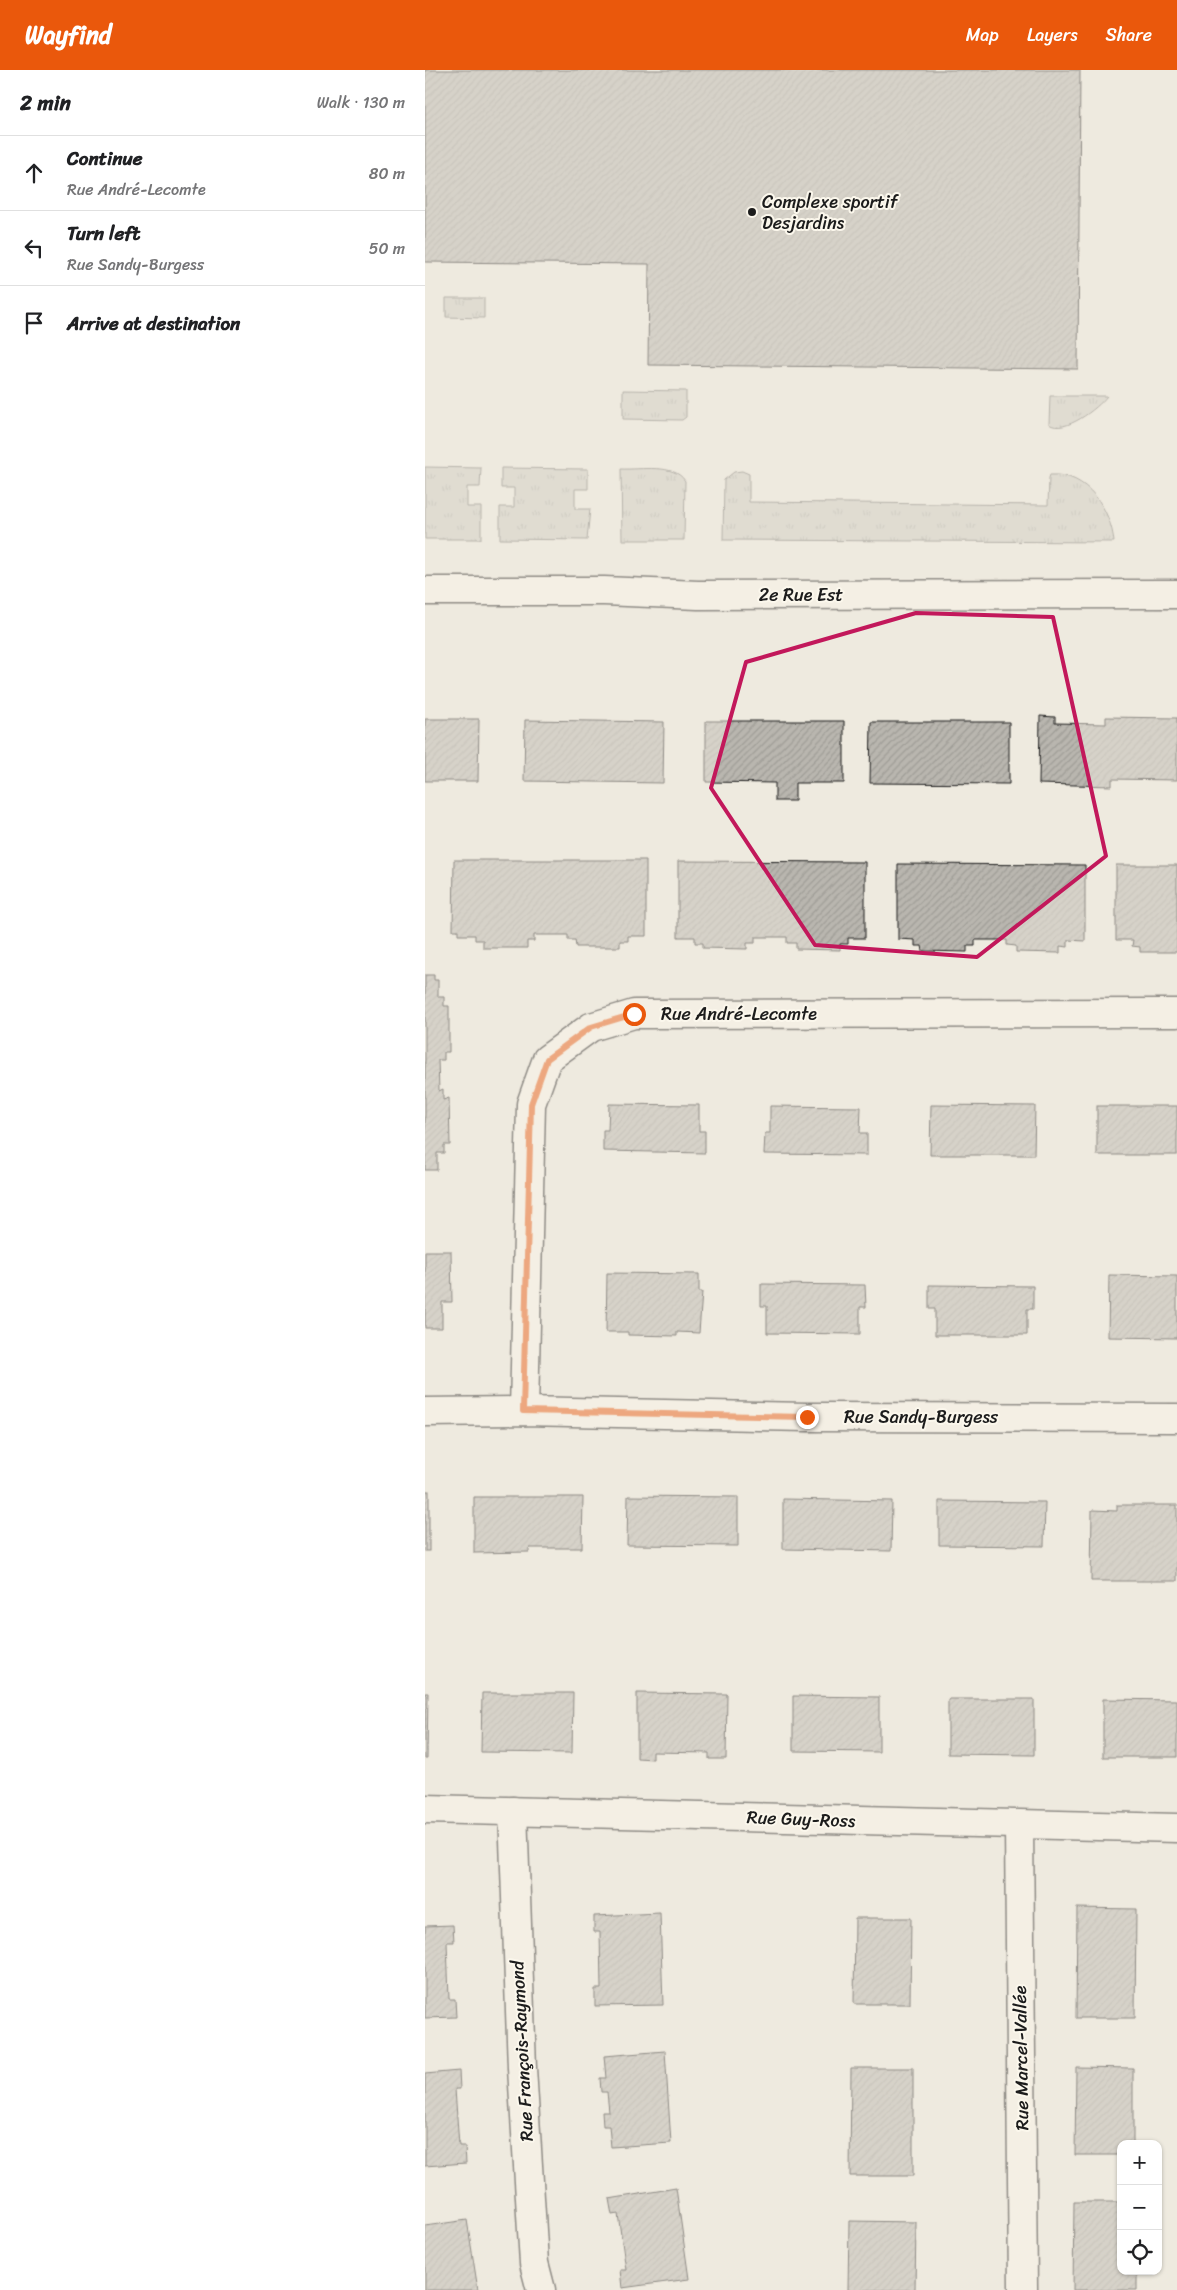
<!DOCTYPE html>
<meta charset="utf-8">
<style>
:root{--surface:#fff;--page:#f6f6f6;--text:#202124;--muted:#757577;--line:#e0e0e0;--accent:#ea580c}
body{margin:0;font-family:Sriracha,sans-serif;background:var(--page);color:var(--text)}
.controls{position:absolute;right:15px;bottom:15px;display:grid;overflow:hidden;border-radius:10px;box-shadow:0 1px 4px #0004}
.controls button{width:45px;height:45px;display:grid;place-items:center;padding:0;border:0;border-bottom:1px solid var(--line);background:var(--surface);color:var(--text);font:25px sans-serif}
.stop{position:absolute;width:15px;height:15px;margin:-11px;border:4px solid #ea580c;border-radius:50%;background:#fff}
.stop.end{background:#ea580c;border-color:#fff;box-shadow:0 1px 5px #0008}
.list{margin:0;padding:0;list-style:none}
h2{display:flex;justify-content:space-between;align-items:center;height:65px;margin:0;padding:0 20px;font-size:21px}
h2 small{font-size:16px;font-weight:400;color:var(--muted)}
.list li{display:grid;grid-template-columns:32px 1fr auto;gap:15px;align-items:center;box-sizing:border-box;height:75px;padding:0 20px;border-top:1px solid var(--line)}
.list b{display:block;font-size:19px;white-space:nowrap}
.list p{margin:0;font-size:16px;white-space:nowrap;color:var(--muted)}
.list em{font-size:16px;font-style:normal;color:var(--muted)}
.icon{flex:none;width:28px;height:28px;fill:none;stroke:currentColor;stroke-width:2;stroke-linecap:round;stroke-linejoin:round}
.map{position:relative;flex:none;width:752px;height:2220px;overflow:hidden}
header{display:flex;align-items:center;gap:30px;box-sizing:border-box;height:70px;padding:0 25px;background:var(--accent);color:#fff}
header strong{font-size:24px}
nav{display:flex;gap:28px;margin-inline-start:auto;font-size:18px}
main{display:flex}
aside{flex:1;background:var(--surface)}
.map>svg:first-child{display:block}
</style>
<header>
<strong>Wayfind</strong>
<nav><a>Map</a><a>Layers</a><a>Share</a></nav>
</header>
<main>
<aside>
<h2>2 min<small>Walk · 130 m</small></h2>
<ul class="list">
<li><svg class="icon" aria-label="ahead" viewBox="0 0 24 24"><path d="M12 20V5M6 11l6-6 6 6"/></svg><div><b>Continue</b><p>Rue André-Lecomte</p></div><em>80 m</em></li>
<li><svg class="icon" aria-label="left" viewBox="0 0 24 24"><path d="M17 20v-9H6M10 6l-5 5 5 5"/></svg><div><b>Turn left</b><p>Rue Sandy-Burgess</p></div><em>50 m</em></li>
<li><svg class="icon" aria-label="arrive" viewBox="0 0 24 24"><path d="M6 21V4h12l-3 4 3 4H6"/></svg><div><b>Arrive at destination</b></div></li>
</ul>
</aside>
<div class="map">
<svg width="752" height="2220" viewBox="0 0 752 2220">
<defs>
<pattern id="grass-tufts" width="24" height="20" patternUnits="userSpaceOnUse" patternTransform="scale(1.25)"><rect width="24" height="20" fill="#ceccc2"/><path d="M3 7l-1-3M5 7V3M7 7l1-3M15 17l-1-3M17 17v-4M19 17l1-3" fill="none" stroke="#b0afa6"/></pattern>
<pattern id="building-hatch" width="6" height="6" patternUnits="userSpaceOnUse" patternTransform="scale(1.25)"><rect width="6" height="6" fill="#b9b6af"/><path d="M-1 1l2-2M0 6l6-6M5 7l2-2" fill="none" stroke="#9e9c96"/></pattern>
</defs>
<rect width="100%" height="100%" fill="#eeeadf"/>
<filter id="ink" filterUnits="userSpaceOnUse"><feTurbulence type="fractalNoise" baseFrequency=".02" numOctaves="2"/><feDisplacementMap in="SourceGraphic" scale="10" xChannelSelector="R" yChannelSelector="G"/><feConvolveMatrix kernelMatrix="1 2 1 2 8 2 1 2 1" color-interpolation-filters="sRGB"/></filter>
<g filter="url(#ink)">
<!-- grass -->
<g fill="url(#grass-tufts)" stroke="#75746f">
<path d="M21,228H59V248L21,247Z"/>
<path d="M198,320L261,321V347L257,350L198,349Z"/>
<path d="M625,326H682C673,338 639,365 624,354Z"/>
<path d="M0,397L56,398L55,417H42V437H56V469H0Z"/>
<path d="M76,398L163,399V419H150V439H165L162,470L75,469V437H89V418H76Z"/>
<path d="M196,399C216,400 249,393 260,411L259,470H197Z"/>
<path d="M317,401L324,404V432L623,435L624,408L625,405C662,402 686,440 689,472L298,470L299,410L309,402Z"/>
</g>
<!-- building -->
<g fill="url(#building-hatch)" stroke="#1c1c1c">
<path d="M0,0H655L653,299L223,295L224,194L0,192Z"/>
<path d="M615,646L630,647V653L681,654V647L752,648V710L687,709V716L614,714Z"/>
<path d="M0,649H54L53,711H0Z"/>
<path d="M100,650L239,652L238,713L99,711Z"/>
<path d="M281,651H419V713H370V731H350V713L281,712Z"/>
<path d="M446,652H584V714L445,713Z"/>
<path d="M29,790H221V866H203V871H195V877H151L150,870H143V865H109V871H102V878H58V870H50V865H33V860H28Z"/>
<path d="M253,791L440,792V868H423V874H415V880L371,879V873H362V867H330V873H322V879L278,878V873H270V867H253Z"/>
<path d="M473,794L660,795V871L643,870V877L635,876V883L591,882V876L582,875V870H550V876H542V882L498,881L497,876H490V870L473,869Z"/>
<path d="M691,795H752V882H715V877L707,876L708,870H691Z"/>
<path d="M0,905H9V910H13V927H19V936H24V982H19V990H13L14,1021L18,1019V1030L24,1028L25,1075H19V1083H12V1100H0Z"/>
<path d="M184,1034L274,1035V1061H280V1083L178,1081V1060H183Z"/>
<path d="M506,1035L610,1036L609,1085H505Z"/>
<path d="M345,1036L436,1037L435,1063H442V1085L339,1084L340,1063H345Z"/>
<rect x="672" y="1036" width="80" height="49"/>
<path d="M0,1181H26L27,1232H17V1258H0Z"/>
<path d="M182,1203L274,1204V1222H277L274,1263L252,1262V1266L203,1265V1262H181Z"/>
<path d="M684,1205L752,1206V1268L683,1267Z"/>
<path d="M336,1214L440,1215L441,1237H435V1264L342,1263V1236H336Z"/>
<path d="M504,1215L608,1216V1239H602V1265H510V1239H504Z"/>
<rect x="0" y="1421" width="4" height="60"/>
<path d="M203,1426L313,1427V1476L202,1475Z"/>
<path d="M49,1427H158L157,1478H104V1482L49,1483Z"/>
<path d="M358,1429L467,1431L466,1481L358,1479Z"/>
<path d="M514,1431L620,1432L619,1476L514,1475Z"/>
<path d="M692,1435H752V1511H666L667,1440L692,1441Z"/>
<path d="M0,1623H3L2,1689H0Z"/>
<path d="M57,1623H148L147,1683L56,1682Z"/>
<path d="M212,1623L302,1624L301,1689H284V1683L228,1682V1689L212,1688Z"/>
<path d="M368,1626L454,1627V1682L368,1681Z"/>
<path d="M523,1629H609V1685L523,1684Z"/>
<path d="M678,1629L752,1630V1687H678Z"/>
<path d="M652,1838L711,1839L710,1948H651Z"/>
<path d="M235,1843L238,1935L170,1936V1919H176L175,1862H169V1846Z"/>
<path d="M430,1848H486L485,1934H429Z"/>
<path d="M28,1855L29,1872H22L24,1929H30L31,1947L0,1948V1856Z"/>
<path d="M240,1981L246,2073L186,2077L184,2056H178L177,2042H184L182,2022H176L175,2008H181L179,1986Z"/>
<path d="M651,1997L708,1998V2074H696V2085H650Z"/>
<path d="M426,1998H488V2106H425Z"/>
<path d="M34,2001L35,2019H30L34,2076H40L41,2093L0,2096V2004Z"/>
<path d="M251,2118L264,2209L197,2218L195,2200H201L193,2144L187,2145L184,2129Z"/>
<path d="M649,2132H696V2201H712V2220H648Z"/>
<path d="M42,2150L53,2220H0V2156Z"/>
<path d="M424,2151L491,2152L490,2220H423Z"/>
</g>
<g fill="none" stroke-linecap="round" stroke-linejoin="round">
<!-- minor casing -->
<g stroke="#1c1c1c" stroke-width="31">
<g id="minor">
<path d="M99,1341L106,1034L122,989L166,957L209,944L752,943"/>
<path d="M0,1342L99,1341L382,1347L752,1348"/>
<path d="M0,1739L752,1758"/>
<path d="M88,1741L97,1998L109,2193L116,2220"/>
<path d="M594,1755L598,2220"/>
</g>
</g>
<!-- tertiary casing -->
<g stroke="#1c1c1c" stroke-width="31">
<path id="tertiary" d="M0,521H179L273,525L752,524"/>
</g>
<!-- minor -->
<use href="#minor" stroke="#fbf7ec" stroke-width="28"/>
<!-- tertiary -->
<use href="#tertiary" stroke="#fbf7ec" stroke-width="28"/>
</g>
</g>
<g fill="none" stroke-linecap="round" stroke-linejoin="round" filter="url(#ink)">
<!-- route -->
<path stroke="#ea580c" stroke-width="6" d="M209,944L166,957L122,989L106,1034L98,1341L382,1347"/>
</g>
<!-- marked area -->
<path d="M0 0H752V2220H0ZM491,543L628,547L681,786L552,887L390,875L286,718L321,592Z" fill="#eeeadf" fill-opacity=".55" fill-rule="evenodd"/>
<path fill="none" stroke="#c2185b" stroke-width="4" stroke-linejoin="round" d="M491,543L628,547L681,786L552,887L390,875L286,718L321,592Z"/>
<!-- markers -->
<circle fill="#1c1c1c" stroke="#fbf7ec" stroke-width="2" cx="327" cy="142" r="5"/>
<g text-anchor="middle" stroke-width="4" stroke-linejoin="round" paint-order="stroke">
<!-- poi labels -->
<g font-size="18" fill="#1c1c1c" stroke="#fbf7ec" text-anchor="start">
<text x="337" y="138">Complexe sportif<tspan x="337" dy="21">Desjardins</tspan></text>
</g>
<!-- street labels -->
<g font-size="18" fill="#1c1c1c" stroke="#fbf7ec">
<text x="376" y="531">2e Rue Est</text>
<text x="314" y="950">Rue André-Lecomte</text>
<text x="496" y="1353">Rue Sandy-Burgess</text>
<text transform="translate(376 1749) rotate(2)" y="6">Rue Guy-Ross</text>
<text transform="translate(97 1981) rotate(-93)" y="6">Rue François-Raymond</text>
<text transform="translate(596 1988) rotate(-91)" y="6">Rue Marcel-Vallée</text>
</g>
</g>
</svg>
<div class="controls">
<button>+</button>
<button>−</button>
<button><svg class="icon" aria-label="locate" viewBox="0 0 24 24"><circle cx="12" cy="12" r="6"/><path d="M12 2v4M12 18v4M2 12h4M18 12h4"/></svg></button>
</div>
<div class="stop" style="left:209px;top:944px"></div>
<div class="stop end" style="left:382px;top:1347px"></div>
</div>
</main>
